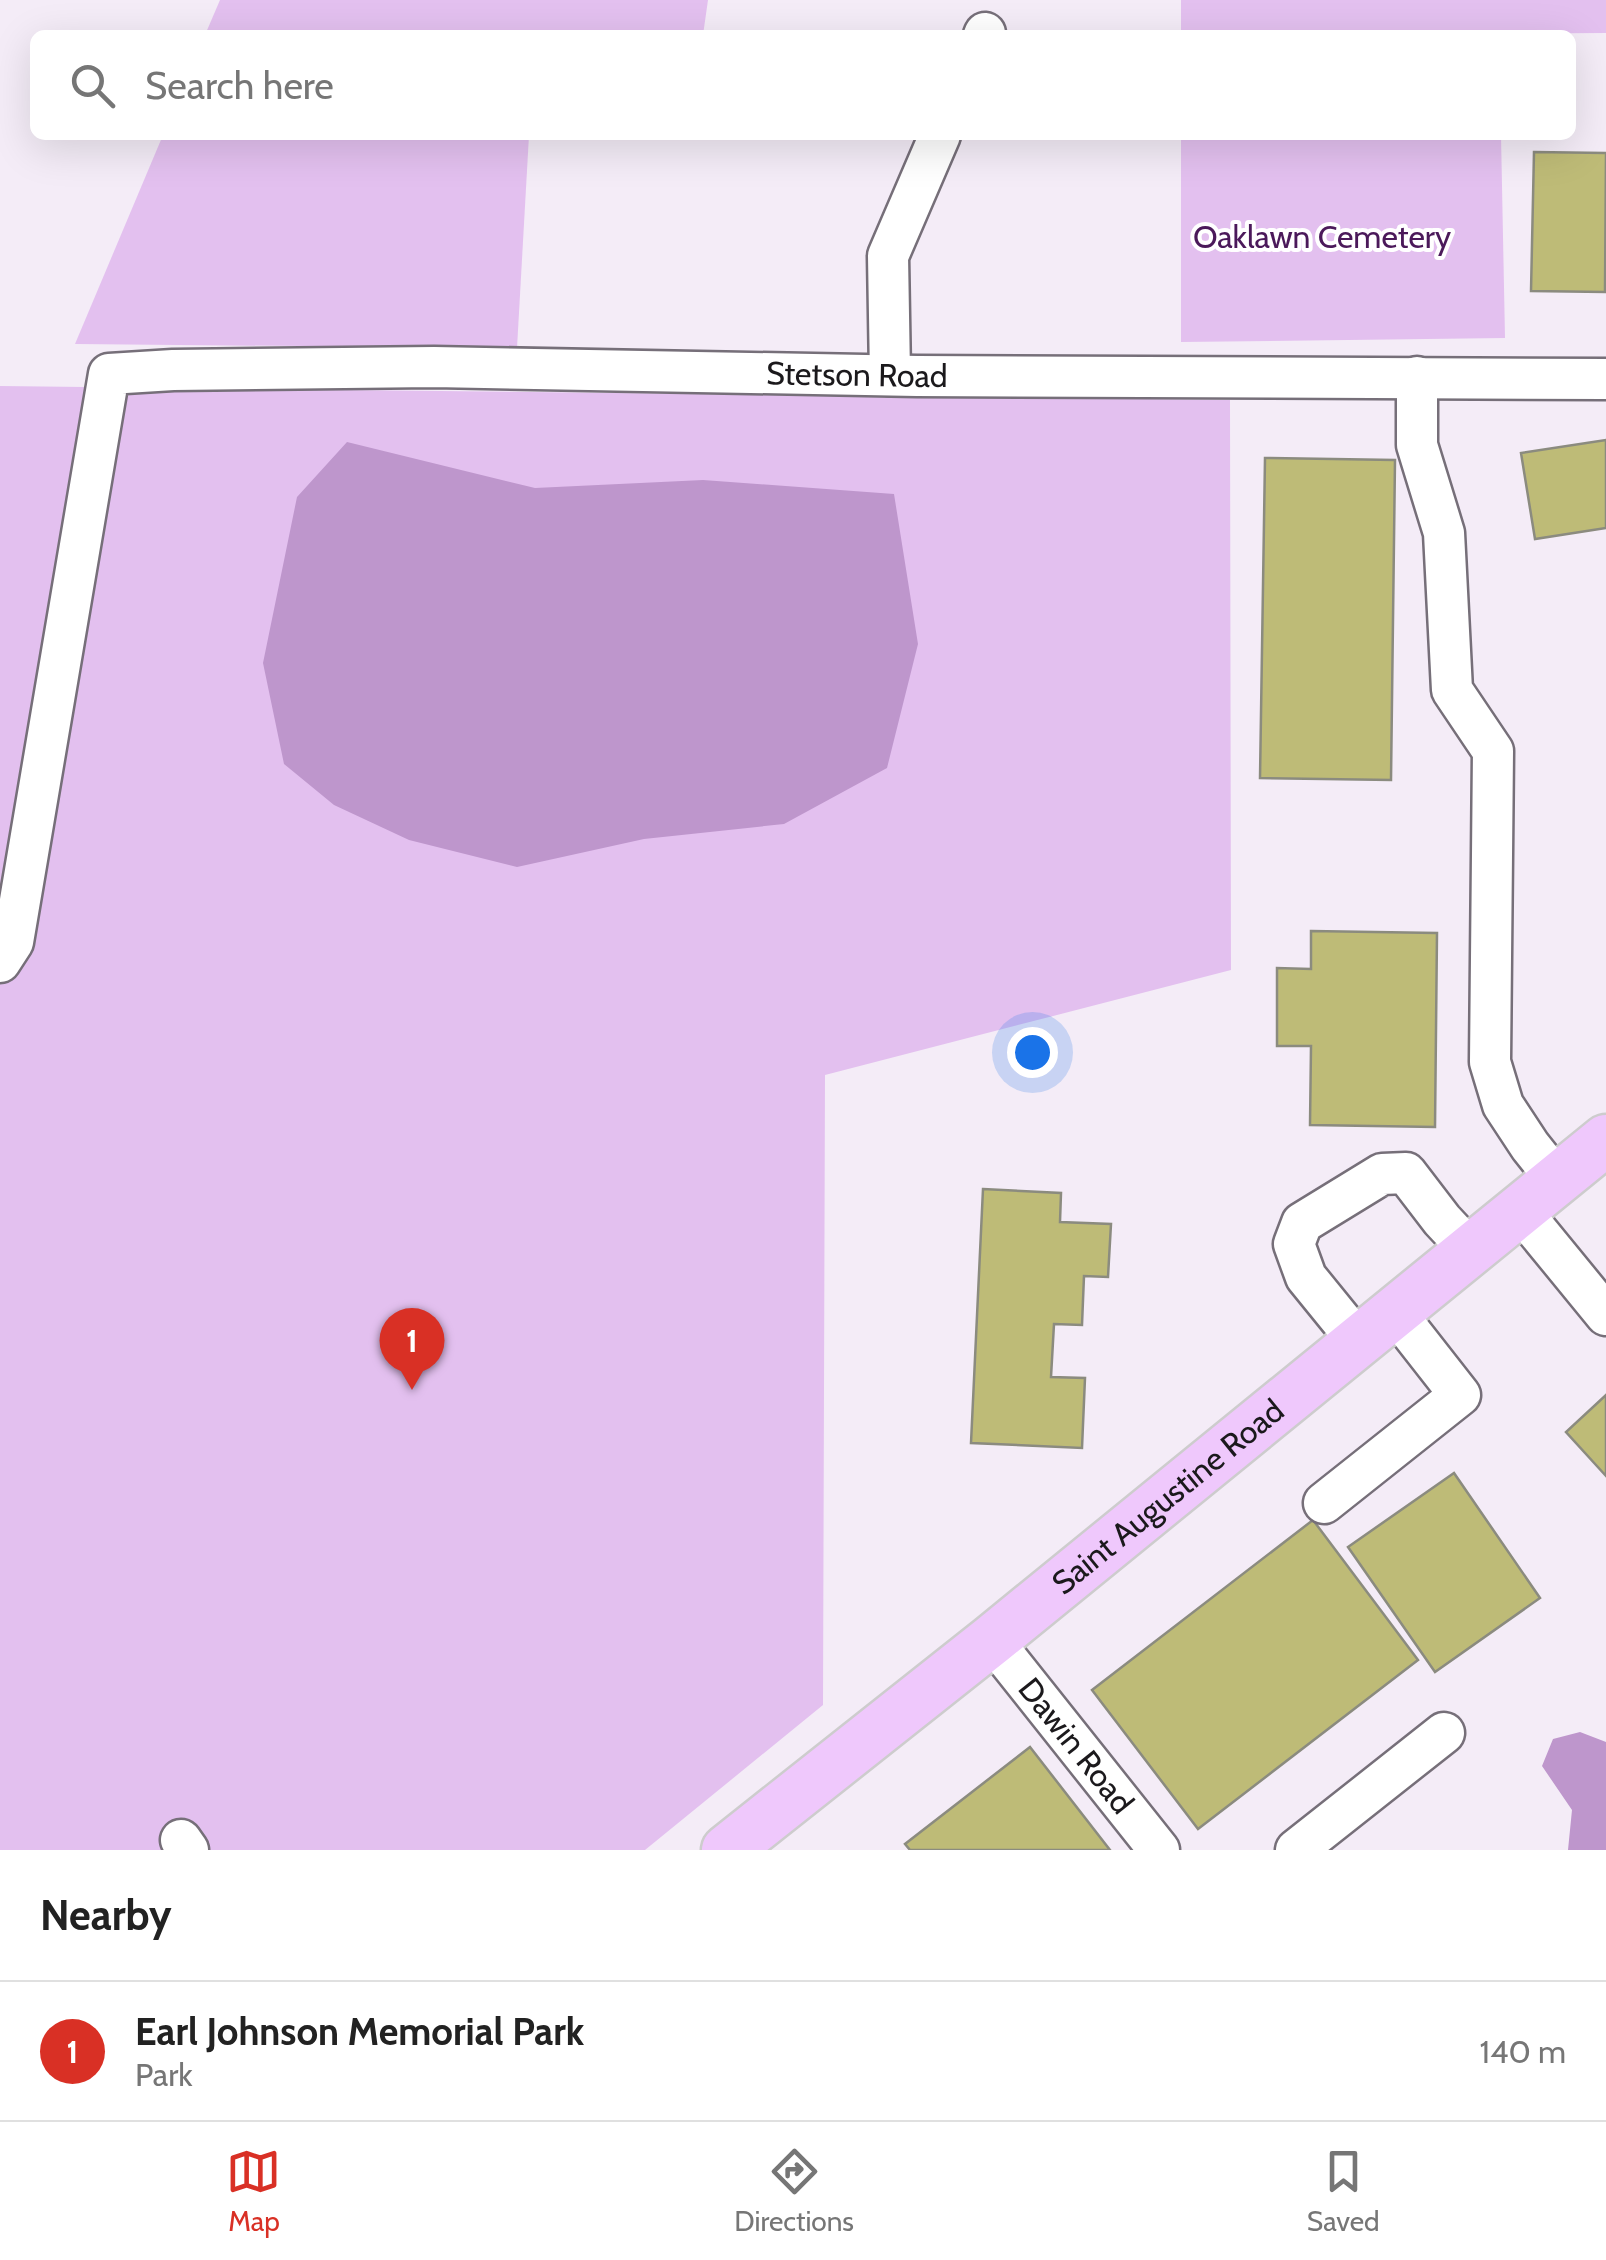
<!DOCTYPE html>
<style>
:root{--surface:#fff;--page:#f6f6f6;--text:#222;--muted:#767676;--line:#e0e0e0;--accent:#d93025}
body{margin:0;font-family:Cabin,sans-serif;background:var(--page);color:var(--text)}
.you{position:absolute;left:1032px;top:1052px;width:35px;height:35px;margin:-25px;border:8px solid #fff;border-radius:50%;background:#1a73e8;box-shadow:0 0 0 15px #1a73e833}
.badge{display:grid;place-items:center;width:65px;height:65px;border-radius:50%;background:var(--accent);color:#fff;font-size:32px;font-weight:700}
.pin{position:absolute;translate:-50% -82px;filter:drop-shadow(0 2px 5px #0008)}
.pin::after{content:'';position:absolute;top:52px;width:35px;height:30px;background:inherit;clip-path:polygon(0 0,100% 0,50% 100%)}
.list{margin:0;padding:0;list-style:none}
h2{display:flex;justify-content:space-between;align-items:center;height:130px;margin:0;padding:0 40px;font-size:42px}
h2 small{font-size:32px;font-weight:400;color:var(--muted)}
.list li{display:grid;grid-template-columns:65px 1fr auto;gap:30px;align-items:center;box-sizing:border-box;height:140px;padding:0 40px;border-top:2px solid var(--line)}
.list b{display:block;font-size:38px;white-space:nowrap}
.list p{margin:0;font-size:32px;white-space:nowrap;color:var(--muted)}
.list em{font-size:32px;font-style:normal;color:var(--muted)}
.icon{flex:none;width:55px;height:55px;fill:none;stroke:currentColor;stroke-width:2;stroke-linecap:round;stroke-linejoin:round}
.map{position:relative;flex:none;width:1606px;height:1850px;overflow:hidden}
.search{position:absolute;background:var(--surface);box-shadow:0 10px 40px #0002;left:30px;right:30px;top:30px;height:110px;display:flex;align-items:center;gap:25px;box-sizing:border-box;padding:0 35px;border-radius:15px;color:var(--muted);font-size:38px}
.sheet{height:270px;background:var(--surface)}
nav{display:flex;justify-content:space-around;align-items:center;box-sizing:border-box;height:140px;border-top:2px solid var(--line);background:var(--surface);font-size:28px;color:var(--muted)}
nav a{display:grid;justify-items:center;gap:5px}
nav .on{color:var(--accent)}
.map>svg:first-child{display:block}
</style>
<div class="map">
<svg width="1606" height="1850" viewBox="0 0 1606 1850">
<rect width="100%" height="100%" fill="#f4ecf7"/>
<!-- green -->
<g fill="#e3c0ef">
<path d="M220,0H708L703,35H205Z"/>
<path d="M1181,0H1606V33L1181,35Z"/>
<path d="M163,135H529L517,348L75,344Z"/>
<path d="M1181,135H1501L1505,338L1181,342Z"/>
<path d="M0,386L1230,400L1231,970L825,1075L823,1705L645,1850H0Z"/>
</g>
<!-- water -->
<g fill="#be96cc">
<path d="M347,442L535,488L703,480L894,494L918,644L887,768L784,824L644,839L517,867L409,840L334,805L284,764L263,663L297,497Z"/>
<path d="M1580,1732L1606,1742V1850H1568L1572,1810L1542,1766L1553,1739Z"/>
</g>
<!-- building -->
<g fill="#bebb77" stroke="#8b8b7f" stroke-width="2.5">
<path d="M1534,152L1606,153L1605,292L1531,291Z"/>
<path d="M1606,440V528L1535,539L1521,453Z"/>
<path d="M1265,458L1395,460L1391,780L1260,778Z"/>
<path d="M1311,931L1437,933L1435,1127L1310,1125L1311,1046H1277V968L1311,969Z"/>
<path d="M983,1189L1061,1193L1060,1222L1111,1224L1108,1277L1084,1276L1082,1325L1054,1324L1051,1377L1085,1378L1082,1448L971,1443Z"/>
<path d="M1606,1395V1476L1566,1432Z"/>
<path d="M1454,1473L1540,1598L1435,1672L1348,1547Z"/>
<path d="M1313,1520L1418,1660L1198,1829L1092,1690Z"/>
<path d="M1030,1747L1110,1850H910L905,1844Z"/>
</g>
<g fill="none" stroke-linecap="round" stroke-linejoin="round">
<!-- minor casing -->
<g stroke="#766f79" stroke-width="45">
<g id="minor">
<path d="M984,35L985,33"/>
<path d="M890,375L888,256L940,135"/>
<path d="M1417,377V445L1444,533L1452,690L1493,751L1490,1062L1503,1105L1530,1146L1557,1180"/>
<path id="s1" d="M0,962L13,942L109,374L173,370L434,367L917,376L1606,379"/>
<path d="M1520,1210L1606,1315"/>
<path d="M1358,1341L1306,1277L1294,1244L1302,1223L1382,1174L1406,1173L1442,1220L1470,1250"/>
<path d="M1324,1503L1460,1395L1395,1312"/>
<path id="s2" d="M992,1640L1159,1850"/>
<path d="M181,1840L188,1850"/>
<path d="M1296,1850L1444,1733"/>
</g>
</g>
<!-- major casing -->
<g stroke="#cdcccd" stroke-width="55">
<g id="major">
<path id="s3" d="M727,1850L992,1640L1606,1140"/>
</g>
</g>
<!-- minor -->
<use href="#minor" stroke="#fff" stroke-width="40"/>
<!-- major -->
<use href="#major" stroke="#efc8fc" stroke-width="50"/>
</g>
<g text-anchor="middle" stroke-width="8" stroke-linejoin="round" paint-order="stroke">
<!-- park labels -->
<g font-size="32" fill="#4b195a" stroke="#fff">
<text x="1322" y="248">Oaklawn Cemetery</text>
</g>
<!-- street labels -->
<g font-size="32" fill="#1b191c" stroke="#fff">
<text dy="11" stroke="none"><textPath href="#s1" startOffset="1348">Stetson Road</textPath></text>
<text dy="11" stroke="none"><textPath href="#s3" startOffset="565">Saint Augustine Road</textPath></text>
<text dy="11" stroke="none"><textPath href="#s2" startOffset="135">Dawin Road</textPath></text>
</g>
</g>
</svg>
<div class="you"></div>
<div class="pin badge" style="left:412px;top:1390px">1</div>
<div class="search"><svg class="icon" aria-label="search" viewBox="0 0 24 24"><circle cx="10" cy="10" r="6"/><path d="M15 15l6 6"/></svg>Search here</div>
</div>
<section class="sheet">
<h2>Nearby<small></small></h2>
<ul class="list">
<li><span class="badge">1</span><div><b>Earl Johnson Memorial Park</b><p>Park</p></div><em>140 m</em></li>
</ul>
</section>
<nav>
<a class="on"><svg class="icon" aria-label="map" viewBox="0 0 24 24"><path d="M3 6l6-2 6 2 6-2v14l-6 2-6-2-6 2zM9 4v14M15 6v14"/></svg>Map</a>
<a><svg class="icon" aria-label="directions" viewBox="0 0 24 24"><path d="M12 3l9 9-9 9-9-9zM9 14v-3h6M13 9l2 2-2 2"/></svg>Directions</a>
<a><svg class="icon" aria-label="saved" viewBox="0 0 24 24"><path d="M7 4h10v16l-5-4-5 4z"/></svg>Saved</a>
</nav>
